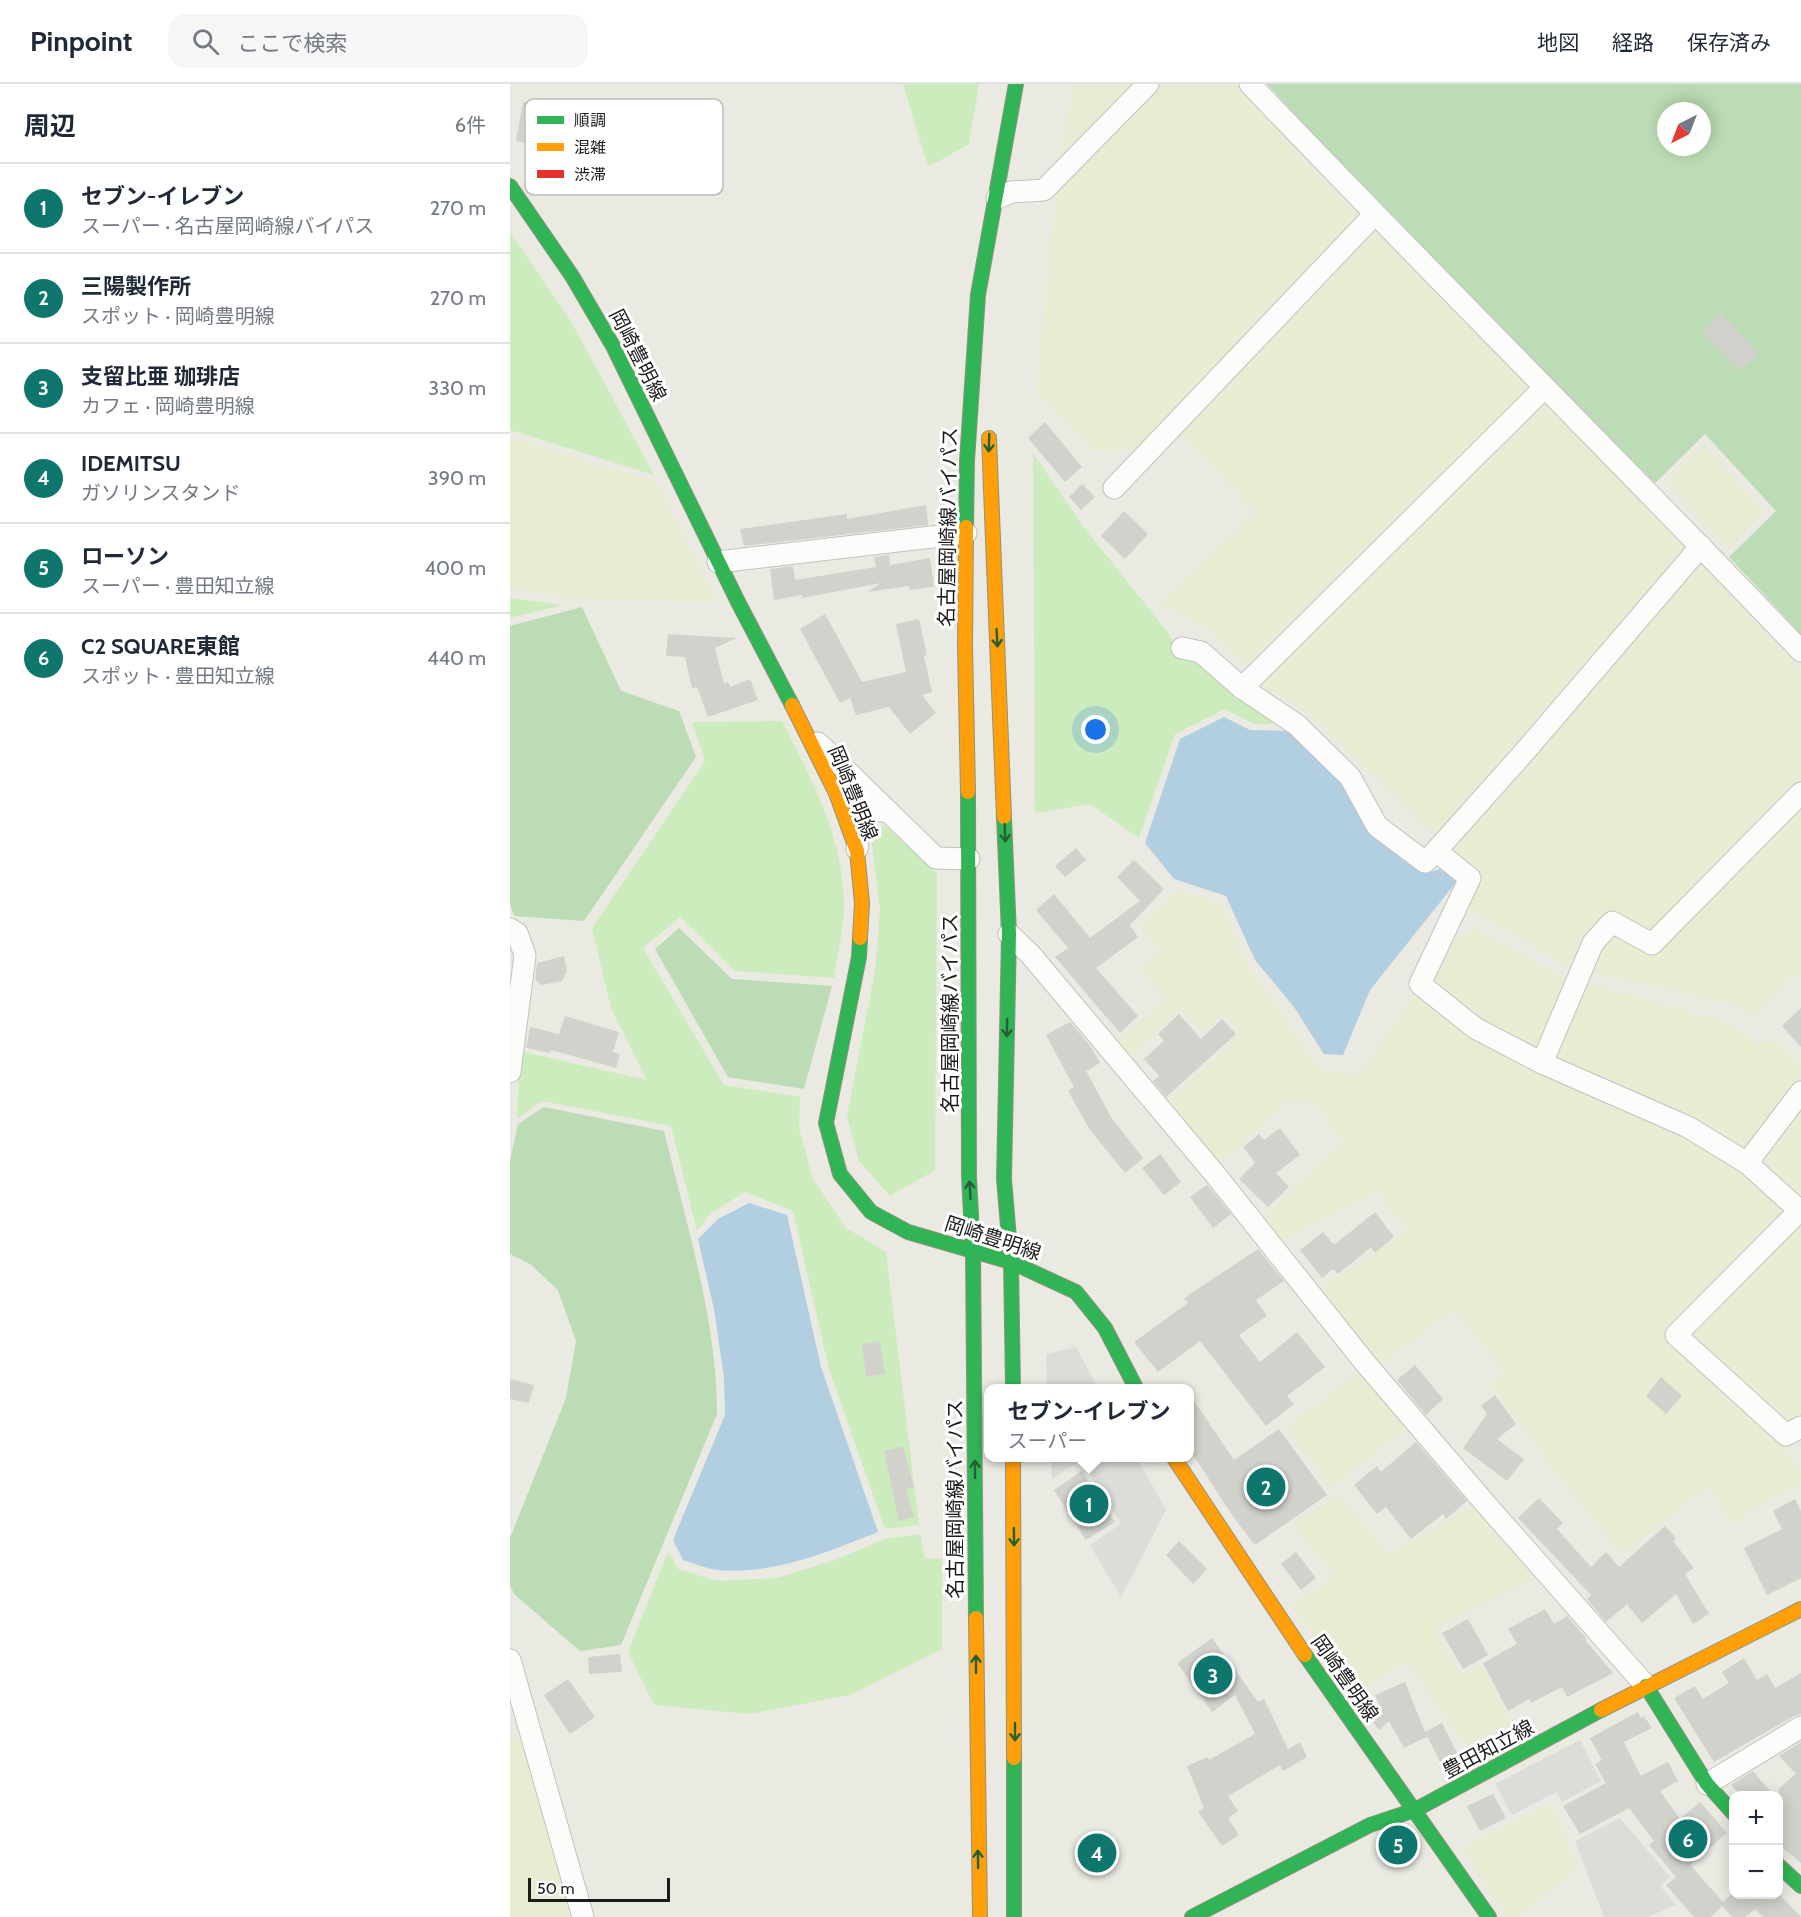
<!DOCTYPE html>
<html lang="ja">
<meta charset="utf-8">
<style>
:root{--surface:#fff;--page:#f6f6f7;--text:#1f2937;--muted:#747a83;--line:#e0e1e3;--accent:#0f766e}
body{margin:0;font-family:Cabin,"Noto Sans JP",sans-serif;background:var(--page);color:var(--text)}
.controls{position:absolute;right:18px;bottom:18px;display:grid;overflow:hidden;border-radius:12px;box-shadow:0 3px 15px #0003}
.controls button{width:54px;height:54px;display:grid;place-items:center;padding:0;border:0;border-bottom:2px solid var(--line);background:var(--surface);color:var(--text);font:30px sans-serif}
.compass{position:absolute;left:1147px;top:18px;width:54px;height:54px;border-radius:50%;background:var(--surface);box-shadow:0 3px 15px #0003;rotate:222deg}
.scale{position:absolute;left:18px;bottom:15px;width:142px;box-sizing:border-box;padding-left:6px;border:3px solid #1b1b1b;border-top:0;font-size:16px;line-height:21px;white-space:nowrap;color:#1b1b1b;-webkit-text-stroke:4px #fff;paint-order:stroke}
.you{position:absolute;left:586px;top:646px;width:21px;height:21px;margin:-15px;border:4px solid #fff;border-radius:50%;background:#1a73e8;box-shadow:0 0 0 9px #1a73e833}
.badge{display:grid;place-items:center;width:39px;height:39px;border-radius:50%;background:var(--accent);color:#fff;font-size:20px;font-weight:700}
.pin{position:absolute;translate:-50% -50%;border:3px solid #fff;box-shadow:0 2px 6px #0006}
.popup{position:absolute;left:474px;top:1300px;width:210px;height:78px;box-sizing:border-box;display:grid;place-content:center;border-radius:12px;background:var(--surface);filter:drop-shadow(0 2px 4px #0005);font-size:20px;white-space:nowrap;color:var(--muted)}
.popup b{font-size:22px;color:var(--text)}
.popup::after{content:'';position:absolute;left:50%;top:100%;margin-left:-12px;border:12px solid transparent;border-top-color:var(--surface)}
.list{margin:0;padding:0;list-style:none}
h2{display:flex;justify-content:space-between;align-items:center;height:78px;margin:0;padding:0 24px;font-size:26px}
h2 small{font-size:20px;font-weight:400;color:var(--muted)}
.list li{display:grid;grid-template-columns:39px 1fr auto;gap:18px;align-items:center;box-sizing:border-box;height:90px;padding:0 24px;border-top:2px solid var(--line)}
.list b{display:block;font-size:22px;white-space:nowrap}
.list p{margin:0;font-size:20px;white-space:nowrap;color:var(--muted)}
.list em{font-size:20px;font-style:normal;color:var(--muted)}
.icon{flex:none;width:33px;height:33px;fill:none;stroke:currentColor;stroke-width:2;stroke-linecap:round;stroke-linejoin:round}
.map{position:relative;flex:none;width:1291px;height:1833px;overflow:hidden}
header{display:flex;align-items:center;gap:36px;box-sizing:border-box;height:84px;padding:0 30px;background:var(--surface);border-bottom:2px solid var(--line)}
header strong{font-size:28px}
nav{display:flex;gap:33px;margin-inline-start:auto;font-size:21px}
.search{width:420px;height:54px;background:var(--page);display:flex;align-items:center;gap:15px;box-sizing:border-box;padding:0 21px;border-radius:18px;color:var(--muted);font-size:22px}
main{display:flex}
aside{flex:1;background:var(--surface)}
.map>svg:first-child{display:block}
</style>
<header>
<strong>Pinpoint</strong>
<div class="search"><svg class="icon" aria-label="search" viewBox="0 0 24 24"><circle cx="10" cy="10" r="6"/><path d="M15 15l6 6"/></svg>ここで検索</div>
<nav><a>地図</a><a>経路</a><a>保存済み</a></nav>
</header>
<main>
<aside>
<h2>周辺<small>6件</small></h2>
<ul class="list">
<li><span class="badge">1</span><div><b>セブン-イレブン</b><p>スーパー · 名古屋岡崎線バイパス</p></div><em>270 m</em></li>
<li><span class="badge">2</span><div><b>三陽製作所</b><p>スポット · 岡崎豊明線</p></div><em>270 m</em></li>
<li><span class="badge">3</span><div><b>支留比亜 珈琲店</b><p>カフェ · 岡崎豊明線</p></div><em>330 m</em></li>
<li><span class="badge">4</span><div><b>IDEMITSU</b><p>ガソリンスタンド</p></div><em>390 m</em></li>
<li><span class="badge">5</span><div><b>ローソン</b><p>スーパー · 豊田知立線</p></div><em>400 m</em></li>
<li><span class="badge">6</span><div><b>C2 SQUARE東館</b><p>スポット · 豊田知立線</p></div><em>440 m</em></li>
</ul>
</aside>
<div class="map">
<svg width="1291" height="1833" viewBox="0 0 1291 1833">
<rect width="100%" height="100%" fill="#eae9e2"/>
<!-- farmland -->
<g fill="#e7ecd3">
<path d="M565,0H624L547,80Z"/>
<path d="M654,0H724L848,132L623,367L586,366L526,309L546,110Z"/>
<path d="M866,147L1019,303L737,583L698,545L651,520L745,428L671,350Z"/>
<path d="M1036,320L1177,462L925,751L805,634L752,600Z"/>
<path d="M0,354L146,398L206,518L73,515L0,504Z"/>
<path d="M1194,361L1254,428L1218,464L1157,398Z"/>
<path d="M1190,479L1291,587V693L1143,848L1100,825L1073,856L1062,885L957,824L972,792L940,765Z"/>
<path d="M1291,726V894L1285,888L1245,932L1219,920L1083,888L1090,863L1106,850L1143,873Z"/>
<path d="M668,806L711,819L736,880L809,984L847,993L906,908L1174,1050L1229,1086L1275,1129L1154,1252L1271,1359L1291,1389V1399L1220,1440L1200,1401L1111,1471L1036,1375L980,1299L994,1289L944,1225L869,1281L809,1206L898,1146L867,1108L767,1159L750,1136L832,1058L806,1020L779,1017L708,1081L656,1019L731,950L712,929L693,948L670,924L618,975L604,959L655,917L631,885L650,868L630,841Z"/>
<path d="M967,845L1057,896L1028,968L971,936L924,897L946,853Z"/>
<path d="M1078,899L1214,937L1248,960L1264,955L1291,982V991L1235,1066L1044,975Z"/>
<path d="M1291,1023V1115L1250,1078Z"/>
<path d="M1291,1138V1334L1279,1341L1179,1250Z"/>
<path d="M853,1284L902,1341L822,1403L776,1344Z"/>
<path d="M828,1410L877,1469L967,1421L1026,1495L924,1546L951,1592L971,1581L1001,1639L957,1663L896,1577L846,1609L782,1521L824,1492L783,1442Z"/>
<path d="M13,1650L65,1833H0V1657Z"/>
<path d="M1041,1719L1068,1784L1009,1833H997L951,1764Z"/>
</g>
<!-- grass -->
<g fill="#cdecbd">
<path d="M393,0H469L459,60L418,83Z"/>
<path d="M0,148L62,239L144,391L0,346Z"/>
<path d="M523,369L573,442L659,550L666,570L686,575L774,640H744L715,625L665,650L629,754L580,720L525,729Z"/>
<path d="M0,514L53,521L0,534Z"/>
<path d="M272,637C303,699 335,755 334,826C333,849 327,872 324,894L225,887L170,833L133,864L214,1001L290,1013L289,1044L303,1095L336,1144L376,1168L409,1441L375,1445L319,1285L283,1127L235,1108L201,1129L187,1147L161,1042L32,1017L7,1035L10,967L137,996L101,924L82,844L195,677L182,638Z"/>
<path d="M374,741L427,789L425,1086L380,1112L349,1077L337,1032L365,887L370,826L361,752Z"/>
<path d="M410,1450L415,1474L432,1475V1565L340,1611L239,1630L144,1621L118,1568L158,1467L168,1485L207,1497L267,1494L331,1474L374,1455Z"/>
</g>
<!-- forest -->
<g fill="#bbdcb4" fill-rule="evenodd">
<path d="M757,0H1291V550L1219,473L1266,427L1195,350L1145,399L872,124ZM1156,27H1192V63H1156Z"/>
<path d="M72,523L111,607L169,627L186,673L74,837L4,832L0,820V542Z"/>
<path d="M169,844L222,895L322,902L294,1005L218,993L145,865Z"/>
<path d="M34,1023L154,1047C176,1140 207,1234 207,1330L111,1561L70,1567L5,1511L0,1502V1454L56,1314L66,1257L48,1206L20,1180L0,1170V1077L8,1040Z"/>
</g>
<!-- parking -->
<g fill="#dcdcd9">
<path d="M566,1263L588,1304H537L536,1270Z"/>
<path d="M541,1374H627L656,1426L611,1513L580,1461L611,1440L571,1376L542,1395Z"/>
<path d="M1070,1656L1091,1697L1052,1718L1046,1708L1002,1731L985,1700Z"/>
<path d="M1110,1734L1160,1793L1150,1802L1166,1821L1138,1833H1094L1065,1757Z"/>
</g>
<!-- water -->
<g fill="#b2cee1">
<path d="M714,633L740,646L779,647L832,698L857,744L916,789L934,784L947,797L860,906L833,971L814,970L784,923L745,876L716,812L664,795L635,759L670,655Z"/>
<path d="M239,1119L277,1131L311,1283L368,1448C318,1468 263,1491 208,1486C197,1485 184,1479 173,1476L163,1456L215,1331L214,1294L204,1225L188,1155L208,1135Z"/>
</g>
<!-- building -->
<g fill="#d3d1cb">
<path d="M13,18L38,22L32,61L6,57Z"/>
<path d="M1211,229L1249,270L1231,287L1193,248Z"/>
<path d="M535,338L572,383L555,398L518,354Z"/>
<path d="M572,400L585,413L571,426L559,413Z"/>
<path d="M416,421L418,441L234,462L230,445L337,430V435Z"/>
<path d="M614,427L638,450L615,475L591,452Z"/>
<path d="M379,471L380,481L420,474L424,503L399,506V502L357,508L371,499L292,514V511L264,516L260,485L283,482L285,496L366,483L364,473Z"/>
<path d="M315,530L352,598L396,588L386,540L409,535L417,571L414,572L422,608L412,611L426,629L400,650L379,623L346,631L340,614L330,619L290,545Z"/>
<path d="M158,550L227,554L205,564L214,600L218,598L220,603L240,595L248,616L198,633L187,603L182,604L175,573L156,572Z"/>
<path d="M566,764L576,776L555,793L545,782Z"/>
<path d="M624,776L654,805L620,841L628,853L586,884L628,932L610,949L545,873L558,864L526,826L544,810L580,854L630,817L607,793Z"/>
<path d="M54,872L57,887L52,897L32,901L25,896L27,879Z"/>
<path d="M1291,924V963L1272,942Z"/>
<path d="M669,930L691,955L712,935L726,950L656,1013L643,997L649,992L634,975L654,957L648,950Z"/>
<path d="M55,932L109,948L103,968L110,970L106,984L41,966L40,969L16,964L20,943L49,950Z"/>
<path d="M560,938L581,963L590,979L576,987L601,1033L633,1074L615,1089L580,1046L558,1007L564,1003L536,951Z"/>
<path d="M770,1044L790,1071L766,1089L779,1103L758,1123L729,1095L745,1079L733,1063L749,1050L754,1056Z"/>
<path d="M650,1070L671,1098L654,1111L632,1084Z"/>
<path d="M697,1101L721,1130L703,1144L680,1113Z"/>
<path d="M865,1128L884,1153L865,1169L861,1163L828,1190L823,1185L812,1194L790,1166L813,1148L824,1161Z"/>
<path d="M748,1165L774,1197L746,1216L757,1232L729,1251L750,1278L787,1248L815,1283L777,1312L784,1320L756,1342L690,1257L648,1288L624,1258L678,1219L674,1214Z"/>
<path d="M370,1257L375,1290L356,1293L352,1260Z"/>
<path d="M905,1281L933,1315L916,1331L887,1296Z"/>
<path d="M1151,1293L1172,1312L1156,1330L1136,1312Z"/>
<path d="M0,1295L24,1301L19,1319L0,1315Z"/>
<path d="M680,1311L724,1376L769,1345L817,1411L745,1461L724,1434L680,1366Z"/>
<path d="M985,1311L1006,1340L987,1355L1014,1375L997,1397L953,1364L977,1330L971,1322Z"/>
<path d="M906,1358L957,1417L936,1435L933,1430L901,1455L876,1423L867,1430L844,1401L867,1382L871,1388Z"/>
<path d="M393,1362L404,1403L396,1405L404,1433L389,1437L374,1367Z"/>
<path d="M572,1387L605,1438L576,1456L544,1406Z"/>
<path d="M1029,1414L1053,1439L1047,1445L1081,1483L1096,1468L1109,1483L1155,1442L1166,1454L1163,1457L1184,1484L1175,1490L1199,1530L1183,1540L1166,1510L1132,1539L1117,1520L1096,1538L1077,1515L1081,1511L1008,1434Z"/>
<path d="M1285,1415L1291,1427V1494L1257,1511L1234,1464L1272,1445L1263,1427Z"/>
<path d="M669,1457L697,1485L683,1500L656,1471Z"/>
<path d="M786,1468L806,1494L791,1506L771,1480Z"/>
<path d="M1035,1525L1044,1540L1057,1532L1077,1555L1075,1556L1103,1589L1057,1613L1052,1603L1021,1619L1019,1615L998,1627L973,1579L1007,1560L998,1545Z"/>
<path d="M958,1535L978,1571L953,1585L932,1549Z"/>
<path d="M702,1554L748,1618L754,1615L778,1665L790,1658L797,1673L773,1687L770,1681L718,1712L728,1727L718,1734L729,1751L712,1762L688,1728L694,1724L677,1682L698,1673L699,1676L745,1650L725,1611L702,1628L667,1579Z"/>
<path d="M110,1570L112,1588L79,1590L78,1573Z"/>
<path d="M1234,1574L1247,1596L1257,1590L1265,1604L1291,1589V1630L1284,1632L1204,1678L1164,1614L1185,1602L1193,1615L1219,1599L1212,1588Z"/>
<path d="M58,1595L85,1633L60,1650L34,1611Z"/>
<path d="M895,1598L917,1653L894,1664L879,1637L869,1646L857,1629L869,1620L865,1611Z"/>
<path d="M1128,1628L1131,1634L1134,1632L1142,1644L1114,1658L1131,1692L1158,1678L1168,1697L1150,1707L1170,1735L1190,1718L1217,1749L1180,1781L1213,1818L1222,1810H1269L1291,1833H1253L1245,1825L1235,1833H1222L1212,1822L1201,1833H1184L1156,1801L1166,1793L1139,1761L1144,1757L1119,1724L1070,1750L1053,1722L1096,1699L1085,1680L1092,1676L1080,1654Z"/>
<path d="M932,1639L947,1669L930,1678L915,1648Z"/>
<path d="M1291,1658V1779L1269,1761V1704L1286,1690L1269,1672Z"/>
<path d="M1243,1687L1264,1712H1231L1221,1701Z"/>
<path d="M983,1710L996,1734L970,1747L957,1722Z"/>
</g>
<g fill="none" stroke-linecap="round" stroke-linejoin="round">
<!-- street casing -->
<g stroke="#c2c2bf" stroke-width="23">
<g id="street">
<path d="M740,0C922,191 1109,376 1291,567"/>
<path d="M487,114L501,108L534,106L638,0"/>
<path d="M604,404L864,131"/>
<path d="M208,478L456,449"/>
<path d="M672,564L691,568L732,604L787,641L840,693L867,742L915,778L926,767L960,794L910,900L965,944L1032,979L1178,1043L1237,1079L1291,1128"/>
<path d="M732,604L1034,304"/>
<path d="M308,659L426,774L459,775"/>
<path d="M347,765L350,739L361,727H378"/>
<path d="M926,767L1017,665L1191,462"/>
<path d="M0,845L7,849L15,871L0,988"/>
<path d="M499,850L520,870L704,1089L856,1280L974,1418L1136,1602"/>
<path d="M1032,979L1083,859L1102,838L1142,860L1291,709"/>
<path d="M1237,1079L1291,1008"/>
<path d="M1290,1126L1166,1251L1276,1351L1291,1343"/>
<path d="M0,1576L73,1833"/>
<path d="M1197,1700L1291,1643"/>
</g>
</g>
<!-- fast casing -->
<g stroke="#8e947b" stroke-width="16">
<g id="fast">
<path d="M0,102L62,192L103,262L228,518L282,621"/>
<path d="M456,443L457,377L468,211L506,0"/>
<path d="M458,708L459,1093L463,1168L466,1534"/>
<path d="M494,733L499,850L494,1095L501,1178L503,1304"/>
<path d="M350,854L349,873L316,1039L330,1090L361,1128L398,1148L501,1178L566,1208L595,1244L626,1304"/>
<path d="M795,1571L979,1833"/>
<path d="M1136,1602L1197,1700L1224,1730"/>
<path d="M504,1674V1833"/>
<path d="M1268,1781L1291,1802"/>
<path d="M682,1833L860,1741L905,1726L1091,1626"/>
</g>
</g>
<!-- slow casing -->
<g stroke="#8e947b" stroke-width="16">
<g id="slow">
<path d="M479,354L494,733"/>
<path d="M456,443L455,562L458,708"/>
<path d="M282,621L326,709L347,767L352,819L350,854"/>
<path d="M503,1374L504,1674"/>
<path d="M664,1374L795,1571"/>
<path d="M466,1534L470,1833"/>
<path d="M1091,1626L1291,1525"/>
</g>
</g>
<!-- street -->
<use href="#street" stroke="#fcfcfb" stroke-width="21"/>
<!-- fast -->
<use href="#fast" stroke="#30b455" stroke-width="14"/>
<!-- slow -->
<use href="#slow" stroke="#ff9f0a" stroke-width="14"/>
</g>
<!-- one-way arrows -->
<defs><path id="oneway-shaft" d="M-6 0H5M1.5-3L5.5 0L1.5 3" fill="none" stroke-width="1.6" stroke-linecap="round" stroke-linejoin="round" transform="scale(1.5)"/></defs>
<g stroke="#246035">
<use href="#oneway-shaft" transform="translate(479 359) rotate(92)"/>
<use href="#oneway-shaft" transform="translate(487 554) rotate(87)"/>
<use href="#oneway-shaft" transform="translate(495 749) rotate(88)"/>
<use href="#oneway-shaft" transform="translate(497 944) rotate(91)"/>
<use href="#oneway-shaft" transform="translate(460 1106) rotate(-93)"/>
<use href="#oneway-shaft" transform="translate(465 1385) rotate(-90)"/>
<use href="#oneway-shaft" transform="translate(504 1453) rotate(89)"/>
<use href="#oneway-shaft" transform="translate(466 1580) rotate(-90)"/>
<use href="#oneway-shaft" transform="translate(505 1648) rotate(90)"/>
<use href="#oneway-shaft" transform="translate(468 1775) rotate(-91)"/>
</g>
<g text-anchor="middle" stroke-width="6" stroke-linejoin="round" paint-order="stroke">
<!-- street labels -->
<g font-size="20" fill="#1b1b1b" stroke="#fff">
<text transform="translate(128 271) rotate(63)" y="7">岡崎豊明線</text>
<text transform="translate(438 443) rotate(-89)" y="7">名古屋岡崎線バイパス</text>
<text transform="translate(343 709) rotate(68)" y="7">岡崎豊明線</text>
<text transform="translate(440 929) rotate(-90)" y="7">名古屋岡崎線バイパス</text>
<text transform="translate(483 1154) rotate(18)" y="7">岡崎豊明線</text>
<text transform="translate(445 1415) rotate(-90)" y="7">名古屋岡崎線バイパス</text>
<text transform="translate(835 1594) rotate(55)" y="7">岡崎豊明線</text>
<text transform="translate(978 1665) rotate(-28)" y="7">豊田知立線</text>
</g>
</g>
<!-- legend -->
<rect x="15" y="15" width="198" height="96" rx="9" fill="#fff" stroke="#bbb" stroke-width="1.5"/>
<rect x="27" y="32" width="27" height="8" fill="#30b455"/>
<rect x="27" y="59" width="27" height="8" fill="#ff9f0a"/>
<rect x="27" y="86" width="27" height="8" fill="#e5322d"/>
<g font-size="16" fill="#1b1b1b">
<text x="64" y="42">順調</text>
<text x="64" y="69">混雑</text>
<text x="64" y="96">渋滞</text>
</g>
</svg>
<div class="controls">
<button>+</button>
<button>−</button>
</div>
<svg class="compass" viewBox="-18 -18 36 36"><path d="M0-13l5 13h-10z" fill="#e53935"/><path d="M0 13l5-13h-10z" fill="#747a83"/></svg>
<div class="scale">50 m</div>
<div class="you"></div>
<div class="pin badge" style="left:579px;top:1420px">1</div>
<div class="popup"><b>セブン-イレブン</b>スーパー</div>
<div class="pin badge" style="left:756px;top:1403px">2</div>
<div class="pin badge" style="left:703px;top:1591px">3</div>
<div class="pin badge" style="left:587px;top:1769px">4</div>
<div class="pin badge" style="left:888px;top:1761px">5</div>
<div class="pin badge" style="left:1178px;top:1755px">6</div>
</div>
</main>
